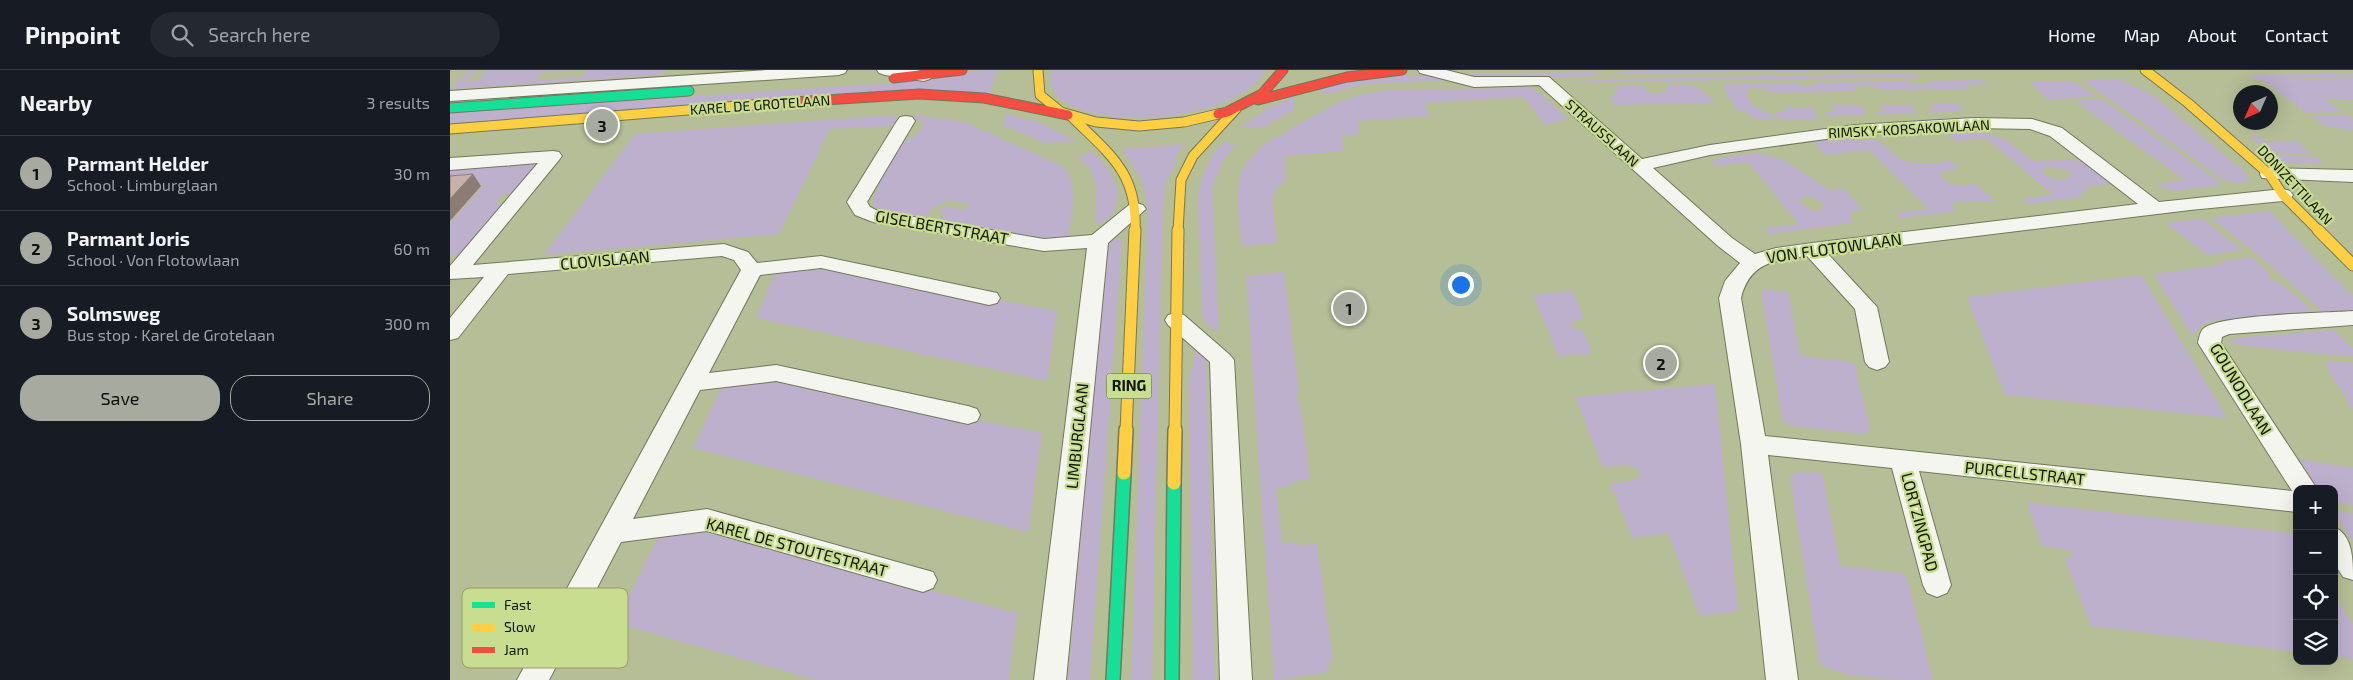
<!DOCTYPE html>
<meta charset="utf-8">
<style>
:root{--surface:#171b24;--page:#242831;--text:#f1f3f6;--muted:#9ea1a6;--line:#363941;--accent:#a6aa9f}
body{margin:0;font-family:"Exo 2",sans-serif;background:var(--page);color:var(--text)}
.controls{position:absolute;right:15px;bottom:15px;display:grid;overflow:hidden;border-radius:10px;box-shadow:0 5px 20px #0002}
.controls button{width:45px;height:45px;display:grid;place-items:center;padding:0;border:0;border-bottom:1px solid var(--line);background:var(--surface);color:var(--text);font:25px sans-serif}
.compass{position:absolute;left:1783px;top:15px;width:45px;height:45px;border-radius:50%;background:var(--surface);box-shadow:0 5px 20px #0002;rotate:225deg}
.you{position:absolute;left:1010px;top:214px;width:18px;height:18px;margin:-12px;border:4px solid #fff;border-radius:50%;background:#1a73e8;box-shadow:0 0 0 8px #1a73e833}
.badge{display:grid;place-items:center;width:32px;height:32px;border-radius:50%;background:var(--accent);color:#111;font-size:16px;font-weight:700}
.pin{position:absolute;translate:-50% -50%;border:2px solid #fff;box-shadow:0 1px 5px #0006}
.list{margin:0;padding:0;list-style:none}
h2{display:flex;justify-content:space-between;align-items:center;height:65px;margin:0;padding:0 20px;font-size:21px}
h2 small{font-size:16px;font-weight:400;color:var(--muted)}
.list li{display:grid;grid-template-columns:32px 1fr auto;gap:15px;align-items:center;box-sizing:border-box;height:75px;padding:0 20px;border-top:1px solid var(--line)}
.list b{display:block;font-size:19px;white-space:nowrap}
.list p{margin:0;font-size:16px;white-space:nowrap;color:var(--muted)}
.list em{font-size:16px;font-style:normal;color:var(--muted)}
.actions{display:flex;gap:10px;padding:15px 20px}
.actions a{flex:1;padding:11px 0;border:1px solid var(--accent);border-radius:20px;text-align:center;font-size:18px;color:var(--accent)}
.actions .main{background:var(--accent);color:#111}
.icon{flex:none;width:28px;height:28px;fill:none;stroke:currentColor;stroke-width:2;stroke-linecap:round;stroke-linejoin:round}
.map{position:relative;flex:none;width:1903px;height:610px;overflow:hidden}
header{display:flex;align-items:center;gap:30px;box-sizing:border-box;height:70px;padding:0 25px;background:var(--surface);border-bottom:1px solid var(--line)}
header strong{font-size:24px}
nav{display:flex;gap:28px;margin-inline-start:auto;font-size:18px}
.search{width:350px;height:45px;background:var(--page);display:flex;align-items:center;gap:12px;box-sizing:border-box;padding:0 18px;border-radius:28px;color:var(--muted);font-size:19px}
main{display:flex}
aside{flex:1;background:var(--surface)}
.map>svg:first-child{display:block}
</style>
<header>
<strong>Pinpoint</strong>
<div class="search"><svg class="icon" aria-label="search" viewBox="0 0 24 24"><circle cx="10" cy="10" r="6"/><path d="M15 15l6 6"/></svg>Search here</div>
<nav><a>Home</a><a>Map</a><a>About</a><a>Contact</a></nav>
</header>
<main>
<aside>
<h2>Nearby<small>3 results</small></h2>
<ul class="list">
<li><span class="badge">1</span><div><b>Parmant Helder</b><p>School · Limburglaan</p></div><em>30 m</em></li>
<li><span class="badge">2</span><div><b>Parmant Joris</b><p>School · Von Flotowlaan</p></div><em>60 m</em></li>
<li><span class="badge">3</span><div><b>Solmsweg</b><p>Bus stop · Karel de Grotelaan</p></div><em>300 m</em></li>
</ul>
<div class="actions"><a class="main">Save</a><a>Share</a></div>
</aside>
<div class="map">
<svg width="1903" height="610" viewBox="0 0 1903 610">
<rect width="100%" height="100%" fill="#b5be96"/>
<!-- green -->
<g fill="#bdb0cd" fill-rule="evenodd">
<path d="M20,0H27L16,12L27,11L38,0H133L92,2L86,10L131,7L138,0H214L210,5L0,19Z"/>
<path d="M534,0H548L539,24L0,54V43L428,14L477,10Z"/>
<path d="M602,0H815C787,61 581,66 602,0Z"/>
<path d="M1206,0H1413L1162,4L1175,1Z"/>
<path d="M1153,2L1139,6L1099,8L1083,5L1011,6L1010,4Z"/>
<path d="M1467,3L1469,7L1109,13L1160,9Z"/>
<path d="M1903,3V6L1805,10L1799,5Z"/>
<path d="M943,5H975L1000,10L915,14L876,24L869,20L888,14Z"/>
<path d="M1903,8V29H1874L1892,42L1856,43L1812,10Z"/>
<path d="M1669,9L1704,26L1791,99L1798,107L1796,111L1789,114L1774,110L1635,12L1638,10Z"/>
<path d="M1531,10L1536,14L1516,15L1518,19L1435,20L1419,16L1406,17L1404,21L1321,23L1315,18L1297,19L1296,23L1304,38H1311L1315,43H1320L1324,50L1303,49L1295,41L1288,42L1273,17L1279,14L1345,13L1353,16L1366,15L1365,13L1457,11C1461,16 1474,15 1479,13L1478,11Z"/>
<path d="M1585,11H1623L1646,26L1599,30L1581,14Z"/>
<path d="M1217,15C1242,15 1248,13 1265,33L1163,35L1161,26L1168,21L1166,16H1192L1198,22L1209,24L1217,21Z"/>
<path d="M1080,18L1087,21L1118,49L1095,55L1074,27L973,33L980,46L907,51L909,64L891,66L894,81L835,86V113L826,117L822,131L827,173L792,176L787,127L790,106L795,95L813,75L885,34L912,24L939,20Z"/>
<path d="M843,27L845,28L844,40L815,56L790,58L815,40Z"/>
<path d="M1651,29L1769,111L1770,115L1724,121L1705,114L1735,110L1625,31Z"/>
<path d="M1481,34H1509L1512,41L1478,43L1476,40H1485Z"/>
<path d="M1431,35H1462L1466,43L1428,44L1426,41H1435Z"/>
<path d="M1381,36H1413L1415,45L1379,46L1375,42L1385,41Z"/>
<path d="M1335,37H1362L1368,50H1329L1325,43L1336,41Z"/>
<path d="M557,44L591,53L625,71L595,73L552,55Z"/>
<path d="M447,45L443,56L380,59L329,164L94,185L185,64Z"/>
<path d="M465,45L514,52L612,96C631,115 621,144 618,168L593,171L488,152L496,144L488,142L495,136L515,140L520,135C495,126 491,132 472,149C459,146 430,146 423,133C428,116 434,90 447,78C460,64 467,72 474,51L462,49Z"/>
<path d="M1896,45L1903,50V60L1877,57L1860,46Z"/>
<path d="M1531,62L1557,70L1582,91L1620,90L1635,92L1662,113L1640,116L1631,124V127L1578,134L1573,129L1603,125L1536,68L1506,71L1496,63ZM1596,97L1617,100L1621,106C1612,112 1599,110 1592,101Z"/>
<path d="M1807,65L1816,72L1845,71L1862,84L1820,82L1800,66Z"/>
<path d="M1396,67C1405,74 1416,67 1426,70C1434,73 1438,80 1444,85C1459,96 1485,95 1499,90L1509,98L1493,101L1490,105C1498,118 1512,116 1526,114L1545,131H1507L1502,135L1506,141L1450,148L1446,143L1478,139L1419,80L1375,85L1364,72Z"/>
<path d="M774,72L786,74L773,91L762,118L769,261L767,262L755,253L752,243L748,128C751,106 758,87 774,72Z"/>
<path d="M734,74L723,91L726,92L716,112L713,132L702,610H681L698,136L692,111L672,79Z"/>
<path d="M641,82C666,98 683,142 646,155V114L639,97L628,88Z"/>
<path d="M1307,83L1334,90L1379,120L1394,119L1413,140L1403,141L1400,144L1402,153L1319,164L1315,158L1349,154L1298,92L1266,96L1262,91L1270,88ZM1355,126L1362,127L1373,133V138C1364,144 1355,138 1349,131Z"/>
<path d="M1823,84L1865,87L1875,94L1835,93Z"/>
<path d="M82,90L87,94L63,124L52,125L45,134H55L13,184L0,185V153L34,115L0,118V96Z"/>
<path d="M1819,141L1903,226V240L1873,242L1813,189L1761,148Z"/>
<path d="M1753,149L1792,180L1757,185L1716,153Z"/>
<path d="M672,169L640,610H618L655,186L663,170Z"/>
<path d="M1801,187L1821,205L1817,206L1823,211H1828L1865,243L1762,251L1753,254L1742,266L1704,204L1770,195L1767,192Z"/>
<path d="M371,197L607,241L597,311L306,248L326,202Z"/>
<path d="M834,202L849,322L845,328L850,333L860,409L841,412V416L826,418L832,473L847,472L849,476L867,473L883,592H877L878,602L824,610L796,206Z"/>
<path d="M1691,205L1777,348L1555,325L1517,227Z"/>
<path d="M1313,219L1338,223L1350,286L1397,291L1404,294L1420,359L1418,362L1412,364L1341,356L1333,351L1312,228Z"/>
<path d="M1122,221L1134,248L1124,251L1122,255L1126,259L1133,261L1141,280L1137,286L1133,284L1113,286L1110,289L1083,225Z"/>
<path d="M1884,260L1903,279V286L1848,282L1776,273L1786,268Z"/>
<path d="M746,282L755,287L756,290L765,610H743L739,312Z"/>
<path d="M1876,291L1903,293V340L1876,296Z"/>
<path d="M319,308L592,363L578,462L243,378L272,316Z"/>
<path d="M1265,314L1288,541L1250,546L1218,463L1183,468L1160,414L1185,410L1191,404C1184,390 1166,396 1153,397L1125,327Z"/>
<path d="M1849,389L1903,398V435L1884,433V419H1868Z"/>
<path d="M1347,402L1372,403L1390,496L1451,503L1457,507L1482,607L1480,610C1455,610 1382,610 1369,591L1340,408Z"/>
<path d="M1577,433L1841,463L1847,466V582L1641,556L1614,487L1623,488L1620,480L1592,476Z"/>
<path d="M1884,442L1903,443V472L1884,443Z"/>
<path d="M245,459L567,543L559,610H366L166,553L209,465Z"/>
<path d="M1884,524L1903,555V589L1884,586Z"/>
</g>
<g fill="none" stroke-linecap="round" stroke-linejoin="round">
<!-- street casing -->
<g stroke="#72785c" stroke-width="2">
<g id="street">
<path d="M316,0H397L395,3L389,5L0,31V21Z"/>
<path d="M427,0H467L480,3L482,6L480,9L474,11L435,5L429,3Z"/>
<path d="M968,0H996L1024,7H1099L1192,89L1260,75L1405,55L1524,48L1582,49L1612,58L1709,132L1833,119L1840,121L1843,125L1840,129L1833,131L1740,140L1378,184L1427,237L1439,292L1435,297L1427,300L1419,297L1415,292L1405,239L1357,186C1325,190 1300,192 1291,228L1315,366L1842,421L1748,273C1749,268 1750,262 1753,259C1768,244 1877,243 1903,241V255L1779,264L1772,267L1771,273L1867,419H1847V442L1469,401L1501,515L1497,523L1487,527L1477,523L1473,515L1442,398L1318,385L1348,610H1316L1291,374L1269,228L1275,211L1290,193L1268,176L1089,15L1024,17L970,3ZM1524,58L1580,59L1600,66L1688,134L1362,173L1326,178L1305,184L1282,168L1203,98L1260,85L1405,65Z"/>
<path d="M456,46L462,47L465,51L417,132L420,137L428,141L594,169L642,165L679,135L686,133L693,135L696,139L658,173L616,610H584L637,178L594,181L423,152L405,145L397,132L447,51L450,47Z"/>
<path d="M103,81L109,82L112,86L109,90L23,195L274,174L298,182L307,193L371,186L547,223L550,228L547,233L539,235L371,198L310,205L259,303L326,295L518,336L527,339L530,345L527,351L518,354L326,311L250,320L183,449L257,439L483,502L487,510L483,518L473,522L257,461L171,472L99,610H67L291,200L284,190L272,186L58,204L8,268L0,270V248L34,207L0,209V196L88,93L0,100V88Z"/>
<path d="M1819,98L1903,100V112L1812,108L1810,104L1812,100Z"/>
<path d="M726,243L734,245L780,285L784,290L802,610H770L760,292L718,255L715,250L718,245Z"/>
<path d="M1884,457C1903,465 1903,490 1903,510L1893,507L1884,493Z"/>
</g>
</g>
<!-- fast-far1 casing -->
<g stroke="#72785c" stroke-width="11">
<path id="fast-far1" d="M0,38L239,21"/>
</g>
<!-- fast casing -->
<g stroke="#72785c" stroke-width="16">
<g id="fast">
<path d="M663,610L674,403"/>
<path d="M722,610L724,413"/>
</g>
</g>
<!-- slow-far2 casing -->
<g stroke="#72785c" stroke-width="11">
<g id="slow-far2">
<path d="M588,0L590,25L611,42L646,52L689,56L734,52L768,44"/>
<path d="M1695,0L1738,33L1819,104L1833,125L1869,161"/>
<path d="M621,46C659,84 688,102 685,161"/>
<path d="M0,59L313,34"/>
<path d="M728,161L731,110L743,86L786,39"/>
</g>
</g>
<!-- slow-far1 casing -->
<g stroke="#72785c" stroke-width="13">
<g id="slow-far1">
<path d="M1868,160L1903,195"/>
<path d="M676,361L685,160"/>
<path d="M725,361L728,160"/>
</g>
</g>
<!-- slow casing -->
<g stroke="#72785c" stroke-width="16">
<g id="slow">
<path d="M674,403L676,360"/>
<path d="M724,413L725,360"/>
</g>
</g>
<!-- jam casing -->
<g stroke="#72785c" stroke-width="11">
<g id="jam">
<path d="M444,8L512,0"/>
<path d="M808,30L897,7L952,0"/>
<path d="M313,34L469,24L534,28L618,45"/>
<path d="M768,44L777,42L812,24L833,0"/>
</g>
</g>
<!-- street -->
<use href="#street" fill="#f4f5ef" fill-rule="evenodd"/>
<!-- fast-far1 -->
<use href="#fast-far1" stroke="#16e098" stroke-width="9"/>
<!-- fast -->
<use href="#fast" stroke="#16e098" stroke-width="13"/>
<!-- slow-far2 -->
<use href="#slow-far2" stroke="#ffcf43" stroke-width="9"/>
<!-- slow-far1 -->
<use href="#slow-far1" stroke="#ffcf43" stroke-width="11"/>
<!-- slow -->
<use href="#slow" stroke="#ffcf43" stroke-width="13"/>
<!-- jam -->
<use href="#jam" stroke="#f24e42" stroke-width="9"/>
</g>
<!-- shaded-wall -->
<path fill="#8b7d76" d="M23,104L31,116L0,151V129Z"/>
<!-- building -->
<path fill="#c6b2a9" stroke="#8b7d76" d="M23,104L0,129V106Z"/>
<g text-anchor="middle" stroke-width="4.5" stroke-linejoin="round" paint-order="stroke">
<!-- far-street labels -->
<g font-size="14" fill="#101500" stroke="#c9dd90">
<text transform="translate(310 35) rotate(-4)" y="5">KAREL DE GROTELAAN</text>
<text transform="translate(1459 59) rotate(-3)" y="5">RIMSKY-KORSAKOWLAAN</text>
<text transform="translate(1152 63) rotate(42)" y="5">STRAUSSLAAN</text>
<text transform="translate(1845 115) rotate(47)" y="5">DONIZETTILAAN</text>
</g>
<!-- shield labels -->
<rect fill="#c9dd90" stroke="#48512b" stroke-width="1" x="656.5" y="303.5" width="45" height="25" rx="4"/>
<g font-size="15" font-weight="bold" fill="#101500">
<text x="679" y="321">RING</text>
</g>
<!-- street labels -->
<g font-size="16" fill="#101500" stroke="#c9dd90">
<text transform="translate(492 157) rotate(10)" y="6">GISELBERTSTRAAT</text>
<text transform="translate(1384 178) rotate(-8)" y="6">VON FLOTOWLAAN</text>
<text transform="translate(155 190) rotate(-5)" y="6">CLOVISLAAN</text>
<text transform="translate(1791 319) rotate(59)" y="6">GOUNODLAAN</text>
<text transform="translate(627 366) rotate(-84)" y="6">LIMBURGLAAN</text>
<text transform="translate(1575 403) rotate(6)" y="6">PURCELLSTRAAT</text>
<text transform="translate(1470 452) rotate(75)" y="6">LORTZINGPAD</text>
<text transform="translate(347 477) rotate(15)" y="6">KAREL DE STOUTESTRAAT</text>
</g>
</g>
<!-- legend -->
<rect x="12" y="518" width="166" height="80" rx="8" fill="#c9dd90" stroke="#92a165" stroke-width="1"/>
<rect x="22" y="532" width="23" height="6" fill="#16e098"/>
<rect x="22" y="554" width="23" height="7" fill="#ffcf43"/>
<rect x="22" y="577" width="23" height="6" fill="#f24e42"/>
<g font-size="14" fill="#101500">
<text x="54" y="540">Fast</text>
<text x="54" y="562">Slow</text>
<text x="54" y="585">Jam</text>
</g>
</svg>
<div class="controls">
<button>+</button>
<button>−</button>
<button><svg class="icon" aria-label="locate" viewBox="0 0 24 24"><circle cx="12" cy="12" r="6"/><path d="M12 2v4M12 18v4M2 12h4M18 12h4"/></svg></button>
<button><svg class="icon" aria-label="layers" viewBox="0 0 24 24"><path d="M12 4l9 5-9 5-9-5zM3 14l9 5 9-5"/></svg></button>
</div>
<svg class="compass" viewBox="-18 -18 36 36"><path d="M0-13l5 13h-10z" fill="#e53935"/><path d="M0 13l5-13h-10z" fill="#9ea1a6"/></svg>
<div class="you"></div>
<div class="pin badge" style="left:899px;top:238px">1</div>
<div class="pin badge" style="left:1211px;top:293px">2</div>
<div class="pin badge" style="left:152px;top:55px">3</div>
</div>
</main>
